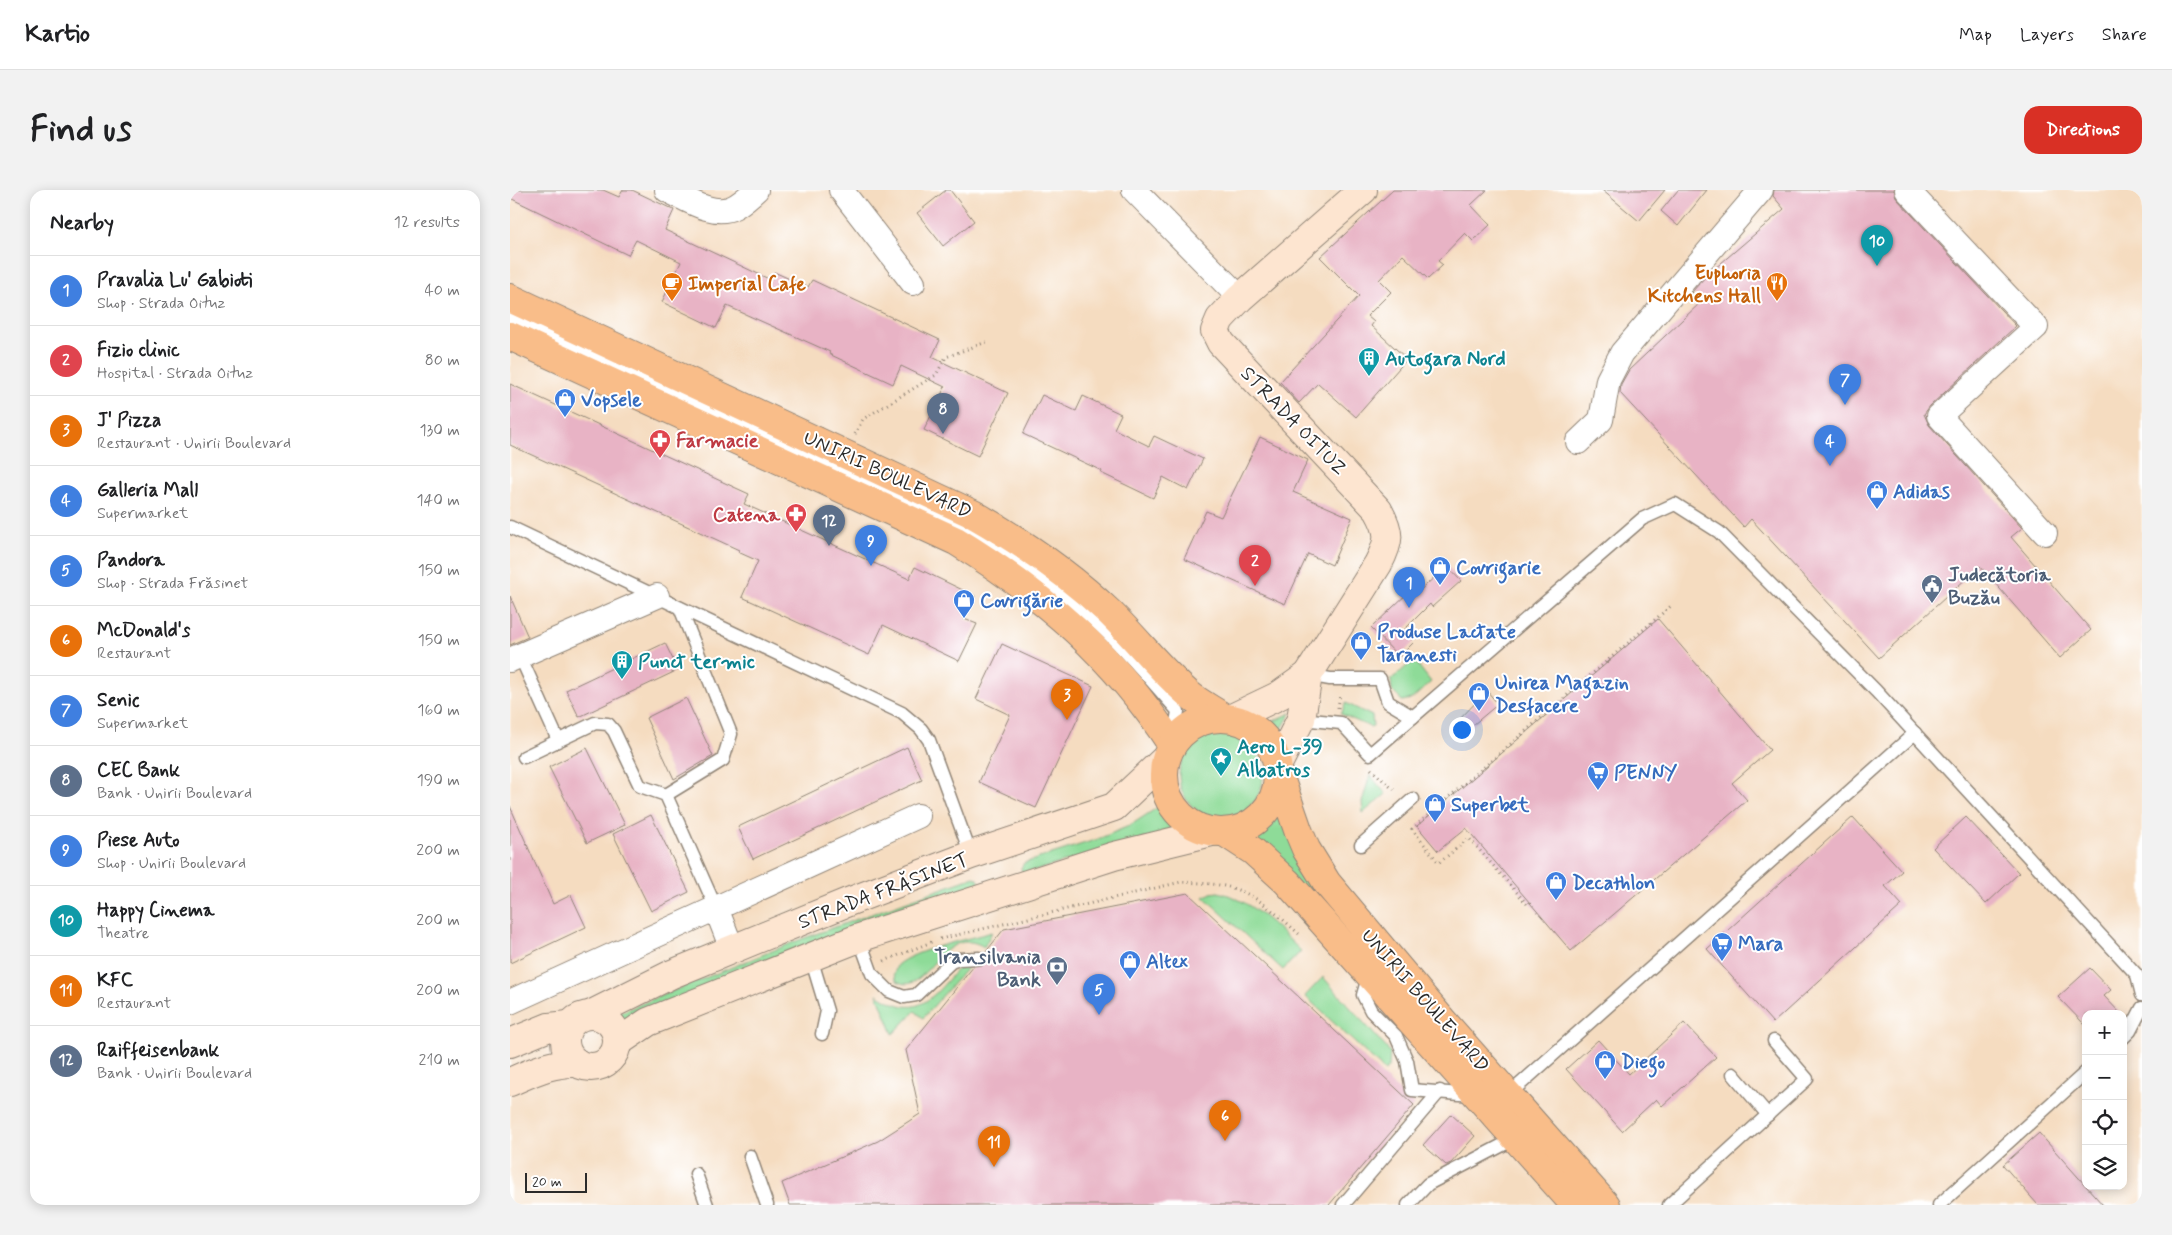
<!DOCTYPE html>
<meta charset="utf-8">
<style>
:root{--surface:#fff;--page:#f2f2f2;--text:#202124;--muted:#757577;--line:#e0e0e0;--accent:#d93025}
body{margin:0;font-family:Mynerve,sans-serif;background:var(--page);color:var(--text)}
.controls{position:absolute;right:15px;bottom:15px;display:grid;overflow:hidden;border-radius:10px;box-shadow:0 2px 12px #0003}
.controls button{width:45px;height:45px;display:grid;place-items:center;padding:0;border:0;border-bottom:1px solid var(--line);background:var(--surface);color:var(--text);font:25px sans-serif}
.scale{position:absolute;left:15px;bottom:12px;width:62px;box-sizing:border-box;padding-left:5px;border:2px solid #2b2b2b;border-top:0;font-size:14px;line-height:18px;white-space:nowrap;color:#2b2b2b;-webkit-text-stroke:4px #fff;paint-order:stroke}
.you{position:absolute;left:951px;top:539px;width:18px;height:18px;margin:-12px;border:4px solid #fff;border-radius:50%;background:#1a73e8;box-shadow:0 0 0 8px #1a73e833}
.badge{display:grid;place-items:center;width:32px;height:32px;border-radius:50%;background:var(--accent);color:#fff;font-size:16px;font-weight:700}
.pin{position:absolute;translate:-50% -41px;filter:drop-shadow(0 1px 2px #0008)}
.pin::after{content:'';position:absolute;top:26px;width:18px;height:15px;background:inherit;clip-path:polygon(0 0,100% 0,50% 100%)}
.list{margin:0;padding:0;list-style:none}
h2{display:flex;justify-content:space-between;align-items:center;height:65px;margin:0;padding:0 20px;font-size:21px}
h2 small{font-size:16px;font-weight:400;color:var(--muted)}
.list li{display:grid;grid-template-columns:32px 1fr auto;gap:15px;align-items:center;box-sizing:border-box;height:70px;padding:0 20px;border-top:1px solid var(--line)}
.list b{display:block;font-size:19px;white-space:nowrap}
.list p{margin:0;font-size:16px;white-space:nowrap;color:var(--muted)}
.list em{font-size:16px;font-style:normal;color:var(--muted)}
.icon{flex:none;width:28px;height:28px;fill:none;stroke:currentColor;stroke-width:2;stroke-linecap:round;stroke-linejoin:round}
.map{position:relative;flex:none;width:1632px;height:1015px;overflow:hidden;border-radius:15px}
header{display:flex;align-items:center;gap:30px;box-sizing:border-box;height:70px;padding:0 25px;background:var(--surface);border-bottom:1px solid var(--line)}
header strong{font-size:24px}
nav{display:flex;gap:28px;margin-inline-start:auto;font-size:18px}
.intro{display:flex;align-items:center;justify-content:space-between;box-sizing:border-box;height:120px;padding:0 30px}
h1{margin:0;font-size:35px}
.button{padding:12px 22px;border-radius:15px;background:var(--accent);color:#fff;font-size:18px;font-weight:700}
main{display:flex;gap:30px;padding:0 30px}
aside{flex:1;background:var(--surface);border-radius:15px;box-shadow:0 2px 12px #0003}
.map>svg:first-child{display:block}
</style>
<header>
<strong>Kartio</strong>
<nav><a>Map</a><a>Layers</a><a>Share</a></nav>
</header>
<div class="intro"><h1>Find us</h1><a class="button">Directions</a></div>
<main>
<aside>
<h2>Nearby<small>12 results</small></h2>
<ul class="list">
<li><span class="badge" style="background:#3f7fe0">1</span><div><b>Pravalia Lu' Gabioti</b><p>Shop · Strada Oituz</p></div><em>40 m</em></li>
<li><span class="badge" style="background:#e0444e">2</span><div><b>Fizio clinic</b><p>Hospital · Strada Oituz</p></div><em>80 m</em></li>
<li><span class="badge" style="background:#e8710a">3</span><div><b>J' Pizza</b><p>Restaurant · Unirii Boulevard</p></div><em>130 m</em></li>
<li><span class="badge" style="background:#3f7fe0">4</span><div><b>Galleria Mall</b><p>Supermarket</p></div><em>140 m</em></li>
<li><span class="badge" style="background:#3f7fe0">5</span><div><b>Pandora</b><p>Shop · Strada Frăsinet</p></div><em>150 m</em></li>
<li><span class="badge" style="background:#e8710a">6</span><div><b>McDonald's</b><p>Restaurant</p></div><em>150 m</em></li>
<li><span class="badge" style="background:#3f7fe0">7</span><div><b>Senic</b><p>Supermarket</p></div><em>160 m</em></li>
<li><span class="badge" style="background:#5c6f8a">8</span><div><b>CEC Bank</b><p>Bank · Unirii Boulevard</p></div><em>190 m</em></li>
<li><span class="badge" style="background:#3f7fe0">9</span><div><b>Piese Auto</b><p>Shop · Unirii Boulevard</p></div><em>200 m</em></li>
<li><span class="badge" style="background:#0f9aa8">10</span><div><b>Happy Cinema</b><p>Theatre</p></div><em>200 m</em></li>
<li><span class="badge" style="background:#e8710a">11</span><div><b>KFC</b><p>Restaurant</p></div><em>200 m</em></li>
<li><span class="badge" style="background:#5c6f8a">12</span><div><b>Raiffeisenbank</b><p>Bank · Unirii Boulevard</p></div><em>210 m</em></li>
</ul>
</aside>
<div class="map">
<svg width="1632" height="1015" viewBox="0 0 1632 1015">
<rect width="100%" height="100%" fill="#fff"/>
<filter id="ink" filterUnits="userSpaceOnUse"><feTurbulence type="fractalNoise" baseFrequency=".02" numOctaves="2"/><feDisplacementMap in="SourceGraphic" scale="10" xChannelSelector="R" yChannelSelector="G"/><feConvolveMatrix kernelMatrix="1 2 1 2 8 2 1 2 1" color-interpolation-filters="sRGB"/></filter>
<filter id="wash" filterUnits="userSpaceOnUse"><feTurbulence type="fractalNoise" baseFrequency=".0096" numOctaves="4" result="noise"/><feDisplacementMap in="SourceGraphic" scale="20" xChannelSelector="R" yChannelSelector="G"/><feGaussianBlur stdDeviation="1.12" result="paint"/><feColorMatrix in="noise" values="0 0 0 0 0 0 0 0 0 0 0 0 0 0 0 0 0 1.4 0 .05"/><feComposite in="paint" operator="in"/></filter>
<g filter="url(#wash)">
<rect width="100%" height="100%" fill="#f5dcc0"/>
<!-- green -->
<g fill="#8edb98" stroke="#5c8362">
<path d="M904,470L921,492L902,509L892,511L882,501L881,490Z"/>
<path d="M836,513L862,526L863,536L860,537L831,524Z"/>
<path d="M781,523L766,549L756,538L757,534Z"/>
<circle cx="711" cy="586" r="42"/>
<path d="M860,585L876,604L853,623L852,612Z"/>
<path d="M650,616L656,630L665,640L513,684L511,678L514,673L588,649L619,636Z"/>
<path d="M770,625L894,804L744,648L756,642Z"/>
<path d="M464,687L468,689L471,696L115,835L108,827L111,822L289,750Z"/>
<path d="M708,702C742,710 767,738 791,761L773,780L694,707L701,703Z"/>
<path d="M482,742L474,757C432,731 414,812 386,790L384,784L387,775C404,760 458,749 482,742Z"/>
<path d="M459,776L413,828L405,821L383,844L367,804C400,825 413,819 438,790C445,782 447,776 459,776Z"/>
<path d="M813,787L880,862L879,876L875,881L795,806Z"/>
</g>
<g id="blocks">
<!-- building -->
<g fill="#e8b3c5">
<path d="M0,0H93L109,7L113,0H122L164,20L155,40L261,90L264,82L298,97L302,90L430,150L422,167L498,203L468,266L414,240L435,197L391,176L383,194L319,164L320,162L217,116L206,138L152,112L171,72L126,50L118,65L0,8Z"/>
<path d="M436,0H440L464,31L433,56L407,23Z"/>
<path d="M883,0H977L961,15L980,35L963,51L955,43L928,71L933,75L918,89L893,65L869,90L881,102L857,126L864,132L861,136L897,169L846,227L808,193L789,213L770,192L849,106L810,67Z"/>
<path d="M1092,0H1155L1129,31Z"/>
<path d="M1168,0H1197L1168,36L1151,21Z"/>
<path d="M1264,0H1384L1387,9L1506,136L1420,216L1414,224L1419,235L1512,338L1501,347L1581,440L1550,468L1470,376L1369,468L1241,329L1234,337L1110,203L1111,194L1119,180L1191,112L1182,102L1196,86L1274,19L1263,6Z"/>
<path d="M0,194L239,304L234,314L399,389L405,377L465,406L454,429L467,434L449,471L373,435L359,465L232,407L248,371L228,362L229,360L0,255Z"/>
<path d="M532,205L566,221L573,206L611,224L604,239L639,256L644,246L693,269L678,300L653,287L643,308L591,283L592,281L513,244Z"/>
<path d="M750,247L798,270L783,302L842,328L822,375L798,364L775,414L674,369L696,321L711,327Z"/>
<path d="M937,376L951,391L922,417L920,414L893,441L904,452L889,467L861,438L902,399L906,404Z"/>
<path d="M0,406L18,447L0,455Z"/>
<path d="M1148,429L1260,560L1222,593L1237,610L1061,761L956,638L928,661L907,636Z"/>
<path d="M155,453L168,480L69,527L56,500Z"/>
<path d="M492,454L583,496L526,618L469,592L500,525L466,509Z"/>
<path d="M977,501L988,514L951,545L943,536Z"/>
<path d="M176,508L203,566L164,589L136,528Z"/>
<path d="M397,557L412,590L243,669L228,637Z"/>
<path d="M77,558L115,635L77,653L39,577Z"/>
<path d="M0,616L43,714L61,705L76,737L0,773Z"/>
<path d="M141,625L179,702L141,721L103,644Z"/>
<path d="M1343,627L1392,681L1375,696L1392,715L1263,833L1197,759Z"/>
<path d="M1456,627L1509,683L1476,714L1423,658Z"/>
<path d="M678,703L904,915L819,1015H280L272,993L368,951L410,924L396,860L464,776L473,775L476,772L477,767L475,763L494,739Z"/>
<path d="M1580,778L1601,800L1594,806L1611,824H1576V836L1548,807Z"/>
<path d="M1174,833L1206,867L1152,916L1146,909L1112,941L1056,879L1088,850L1119,884Z"/>
<path d="M941,924L965,946L941,973L936,975L913,955Z"/>
<path d="M1529,943L1576,996L1593,1015H1528L1493,975Z"/>
</g>
</g>
</g>
<g filter="url(#ink)">
<use href="#blocks" fill-opacity="0" stroke="#908476" stroke-width="1"/>
<g fill="none" stroke-linecap="round" stroke-linejoin="round">
<!-- lane casing -->
<g stroke="#908476" stroke-width="15">
<g id="lane">
<path d="M0,127L454,336C503,365 549,398 590,436C618,462 643,493 668,521L663,553"/>
<path d="M0,337L392,523L411,539L419,550L461,665"/>
<path d="M10,466L48,550"/>
<path d="M798,485L820,489H870L878,512L903,527"/>
<path d="M791,529L831,533L860,564L1132,329L1165,314L1209,342L1366,501L1627,785L1632,805"/>
<path d="M14,567L85,533L98,534L104,541L130,596L156,605L206,718"/>
<path d="M156,605L213,570L221,544L170,418"/>
<path d="M851,655L903,609"/>
<path d="M349,748L362,784L379,801L394,807L406,805L441,772L449,769L469,768"/>
<path d="M301,768L317,821L312,844"/>
<path d="M859,784L853,805L861,821L886,846L897,871L902,900L962,905"/>
<path d="M1613,848L1620,841L1632,818"/>
<path d="M1223,884L1258,925"/>
<path d="M998,905L1405,543"/>
<path d="M240,966L257,1015"/>
<path d="M186,984L197,1015"/>
<path d="M833,1015L930,901"/>
<path d="M898,1015L918,994L1006,948"/>
<path d="M1159,1015L1297,889L1264,851"/>
<path d="M1429,1015L1576,882"/>
</g>
</g>
<!-- street casing -->
<g stroke="#908476" stroke-width="26">
<g id="street">
<path d="M157,0C175,8 203,28 224,17C232,13 239,6 246,0"/>
<path d="M331,0L403,93"/>
<path d="M624,0L730,108"/>
<path d="M1397,0L1526,137L1429,226L1535,343"/>
<path d="M1068,252L1091,230L1098,190L1112,163L1251,0"/>
<path d="M0,470L147,406"/>
<path d="M206,718L222,759"/>
<path d="M0,812L408,626"/>
</g>
</g>
<!-- secondary casing -->
<g stroke="#908476" stroke-width="30">
<g id="secondary">
<path d="M722,528L770,505L798,485"/>
<path d="M768,574L791,529L798,485L868,374C880,351 881,343 868,320L711,153L705,141L710,129L730,108L853,0"/>
<path d="M82,824L162,784L338,712L461,665L604,617L656,568"/>
<circle cx="81" cy="851" r="26"/>
<path d="M0,853L39,837L59,835"/>
<path d="M107,853L138,832L349,748L604,666L702,642"/>
<path d="M0,892C23,882 42,872 67,873"/>
</g>
</g>
<!-- primary casing -->
<g stroke="#908476" stroke-width="30">
<g id="primary">
<path d="M0,108L463,324C512,352 558,383 599,422C627,449 651,481 681,506C691,514 703,520 713,527"/>
<path d="M0,146L446,351C534,405 605,467 662,555"/>
<circle cx="711" cy="585" r="57"/>
<path d="M769,585L788,640L796,659L817,693L932,830L1096,1015"/>
<path d="M714,642L743,661L777,692L1065,1015"/>
</g>
</g>
<!-- path -->
<g stroke="#908476" stroke-width="3" stroke-dasharray="1 4" stroke-linecap="butt">
<path d="M345,244L353,229L426,185L436,167L479,151"/>
<path d="M828,518L830,504"/>
<path d="M861,579L886,602"/>
<path d="M1017,714L959,648L929,673L902,639L1162,415"/>
<path d="M430,749L671,692C689,693 708,693 725,699C750,707 770,727 789,744"/>
<path d="M374,771L424,751"/>
</g>
<!-- lane -->
<use href="#lane" stroke="#fff" stroke-width="12"/>
<!-- street -->
<use href="#street" stroke="#fff" stroke-width="24"/>
<!-- secondary -->
<use href="#secondary" stroke="#fde5d0" stroke-width="28"/>
<!-- primary -->
<use href="#primary" stroke="#f9bd89" stroke-width="28"/>
</g>
</g>
<!-- icons -->
<defs>
<g id="cafe-pin" transform="scale(1.125)"><path d="M0 17L-7.5 6A9.5 9.5 0 1 1 7.5 6Z" fill="#e8710a" stroke="#fff"/><path d="M-5.5-4.5H6V0H3Q3 3.5 0 3.5H-2.5Q-5.5 3.5-5.5 0ZM3-3.2v2h1.7v-2ZM-6 4.5H4V6H-6Z" fill="#fff"/></g>
<g id="restaurant-pin" transform="scale(1.125)"><path d="M0 17L-7.5 6A9.5 9.5 0 1 1 7.5 6Z" fill="#e8710a" stroke="#fff"/><path d="M-5-6h1v4h1v-4h1v4h1v-4h1v5L-1.5 .5V6h-2V.5L-5-1ZM5-6V6H3V1.5H1.5Q1.5-4 5-6Z" fill="#fff"/></g>
<g id="building-pin" transform="scale(1.125)"><path d="M0 17L-7.5 6A9.5 9.5 0 1 1 7.5 6Z" fill="#0f9aa8" stroke="#fff"/><path d="M-4-6H4V6H1V3H-1V6H-4ZM-2.5-4.3h1.7v1.8h-1.7ZM.8-4.3h1.7v1.8H.8ZM-2.5-1h1.7V.8h-1.7ZM.8-1h1.7V.8H.8Z" fill="#fff"/></g>
<g id="shop-pin" transform="scale(1.125)"><path d="M0 17L-7.5 6A9.5 9.5 0 1 1 7.5 6Z" fill="#3f7fe0" stroke="#fff"/><path d="M-5-2.5h2.3a2.7 3.5 0 0 1 5.4 0H5L5.5 6h-11ZM-1.5-2.5h3a1.5 2.3 0 0 0-3 0Z" fill="#fff"/></g>
<g id="pharmacy-pin" transform="scale(1.125)"><path d="M0 17L-7.5 6A9.5 9.5 0 1 1 7.5 6Z" fill="#e0444e" stroke="#fff"/><path d="M-2-6h4v4h4v4h-4v4h-4v-4h-4v-4h4Z" fill="#fff"/></g>
<g id="civic-pin" transform="scale(1.125)"><path d="M0 17L-7.5 6A9.5 9.5 0 1 1 7.5 6Z" fill="#5c6f8a" stroke="#fff"/><path d="M-.6-6.5H3V-4.5H.6V-3L4-1V1h2V6H-6V1h2V-1L-.6-3ZM-1.2 2.5V6h2.4V2.5Z" fill="#fff"/></g>
<g id="sight-pin" transform="scale(1.125)"><path d="M0 17L-7.5 6A9.5 9.5 0 1 1 7.5 6Z" fill="#0f9aa8" stroke="#fff"/><path d="M0-6L1.8-2.2L6-1.7L2.9 1.2L3.7 5.4L0 3.3L-3.7 5.4L-2.9 1.2L-6-1.7L-1.8-2.2Z" fill="#fff"/></g>
<g id="supermarket-pin" transform="scale(1.125)"><path d="M0 17L-7.5 6A9.5 9.5 0 1 1 7.5 6Z" fill="#3f7fe0" stroke="#fff"/><path d="M-6-5.5h2.5l.6 2H6L4.5 2H-2.5L-4.4-4H-6ZM-1.5 3.2a1.3 1.3 0 1 0 .1 0ZM3 3.2a1.3 1.3 0 1 0 .1 0Z" fill="#fff"/></g>
<g id="bank-pin" transform="scale(1.125)"><path d="M0 17L-7.5 6A9.5 9.5 0 1 1 7.5 6Z" fill="#5c6f8a" stroke="#fff"/><path d="M-6-4H6V4H-6ZM0-2.3a2.3 2.3 0 1 0 0 4.6a2.3 2.3 0 1 0 0-4.6Z" fill="#fff"/></g>
</defs>
<g fill-rule="evenodd">
<use href="#cafe-pin" x="162" y="93"/>
<use href="#restaurant-pin" x="1267" y="93"/>
<use href="#building-pin" x="859" y="168"/>
<use href="#shop-pin" x="55" y="209"/>
<use href="#pharmacy-pin" x="150" y="250"/>
<use href="#shop-pin" x="1367" y="301"/>
<use href="#pharmacy-pin" x="286" y="324"/>
<use href="#shop-pin" x="930" y="377"/>
<use href="#civic-pin" x="1422" y="395"/>
<use href="#shop-pin" x="454" y="410"/>
<use href="#shop-pin" x="851" y="452"/>
<use href="#building-pin" x="112" y="471"/>
<use href="#shop-pin" x="969" y="503"/>
<use href="#sight-pin" x="711" y="568"/>
<use href="#supermarket-pin" x="1088" y="582"/>
<use href="#shop-pin" x="925" y="614"/>
<use href="#shop-pin" x="1046" y="692"/>
<use href="#supermarket-pin" x="1212" y="753"/>
<use href="#shop-pin" x="620" y="771"/>
<use href="#bank-pin" x="547" y="777"/>
<use href="#shop-pin" x="1095" y="871"/>
</g>
<g text-anchor="middle" stroke-width="4" stroke-linejoin="round" paint-order="stroke">
<!-- food labels -->
<g font-size="20" font-weight="bold" fill="#c56008" stroke="#fff" text-anchor="end">
<text x="1251" y="89">Euphoria<tspan x="1251" dy="23">Kitchens Hall</tspan></text>
<text x="178" y="100" text-anchor="start">Imperial Cafe</text>
</g>
<!-- culture labels -->
<g font-size="20" font-weight="bold" fill="#0d838f" stroke="#fff" text-anchor="start">
<text x="875" y="175">Autogara Nord</text>
<text x="128" y="478">Punct termic</text>
<text x="727" y="563">Aero L-39<tspan x="727" dy="23">Albatros</tspan></text>
</g>
<!-- shop labels -->
<g font-size="20" font-weight="bold" fill="#366cbe" stroke="#fff" text-anchor="start">
<text x="71" y="216">Vopsele</text>
<text x="1383" y="308">Adidas</text>
<text x="946" y="384">Covrigarie</text>
<text x="470" y="417">Covrigărie</text>
<text x="867" y="448">Produse Lactate<tspan x="867" dy="23">Taranesti</tspan></text>
<text x="985" y="499">Unirea Magazin<tspan x="985" dy="23">Desfacere</tspan></text>
<text x="1104" y="589">PENNY</text>
<text x="941" y="621">Superbet</text>
<text x="1062" y="699">Decathlon</text>
<text x="1228" y="760">Mara</text>
<text x="636" y="778">Altex</text>
<text x="1111" y="878">Diego</text>
</g>
<!-- street labels -->
<g font-size="20" fill="#2b2b2b" stroke="#fff">
<text transform="translate(784 230) rotate(46)" y="7">STRADA OITUZ</text>
<text transform="translate(378 284) rotate(25)" y="7">UNIRII BOULEVARD</text>
<text transform="translate(373 700) rotate(-21)" y="7">STRADA FRĂSINET</text>
<text transform="translate(916 810) rotate(49)" y="7">UNIRII BOULEVARD</text>
</g>
<!-- health labels -->
<g font-size="20" font-weight="bold" fill="#be3a42" stroke="#fff" text-anchor="start">
<text x="166" y="257">Farmacie</text>
<text x="270" y="331" text-anchor="end">Catena</text>
</g>
<!-- service labels -->
<g font-size="20" font-weight="bold" fill="#4e5e75" stroke="#fff" text-anchor="start">
<text x="1438" y="391">Judecătoria<tspan x="1438" dy="23">Buzău</tspan></text>
<text x="531" y="773" text-anchor="end">Transilvania<tspan x="531" dy="23">Bank</tspan></text>
</g>
</g>
</svg>
<div class="controls">
<button>+</button>
<button>−</button>
<button><svg class="icon" aria-label="locate" viewBox="0 0 24 24"><circle cx="12" cy="12" r="6"/><path d="M12 2v4M12 18v4M2 12h4M18 12h4"/></svg></button>
<button><svg class="icon" aria-label="layers" viewBox="0 0 24 24"><path d="M12 4l9 5-9 5-9-5zM3 14l9 5 9-5"/></svg></button>
</div>
<div class="scale">20 m</div>
<div class="you"></div>
<div class="pin badge" style="left:899px;top:418px;background:#3f7fe0">1</div>
<div class="pin badge" style="left:745px;top:396px;background:#e0444e">2</div>
<div class="pin badge" style="left:557px;top:530px;background:#e8710a">3</div>
<div class="pin badge" style="left:1320px;top:276px;background:#3f7fe0">4</div>
<div class="pin badge" style="left:589px;top:825px;background:#3f7fe0">5</div>
<div class="pin badge" style="left:715px;top:951px;background:#e8710a">6</div>
<div class="pin badge" style="left:1335px;top:215px;background:#3f7fe0">7</div>
<div class="pin badge" style="left:433px;top:244px;background:#5c6f8a">8</div>
<div class="pin badge" style="left:361px;top:376px;background:#3f7fe0">9</div>
<div class="pin badge" style="left:1367px;top:76px;background:#0f9aa8">10</div>
<div class="pin badge" style="left:484px;top:977px;background:#e8710a">11</div>
<div class="pin badge" style="left:319px;top:356px;background:#5c6f8a">12</div>
</div>
</main>
